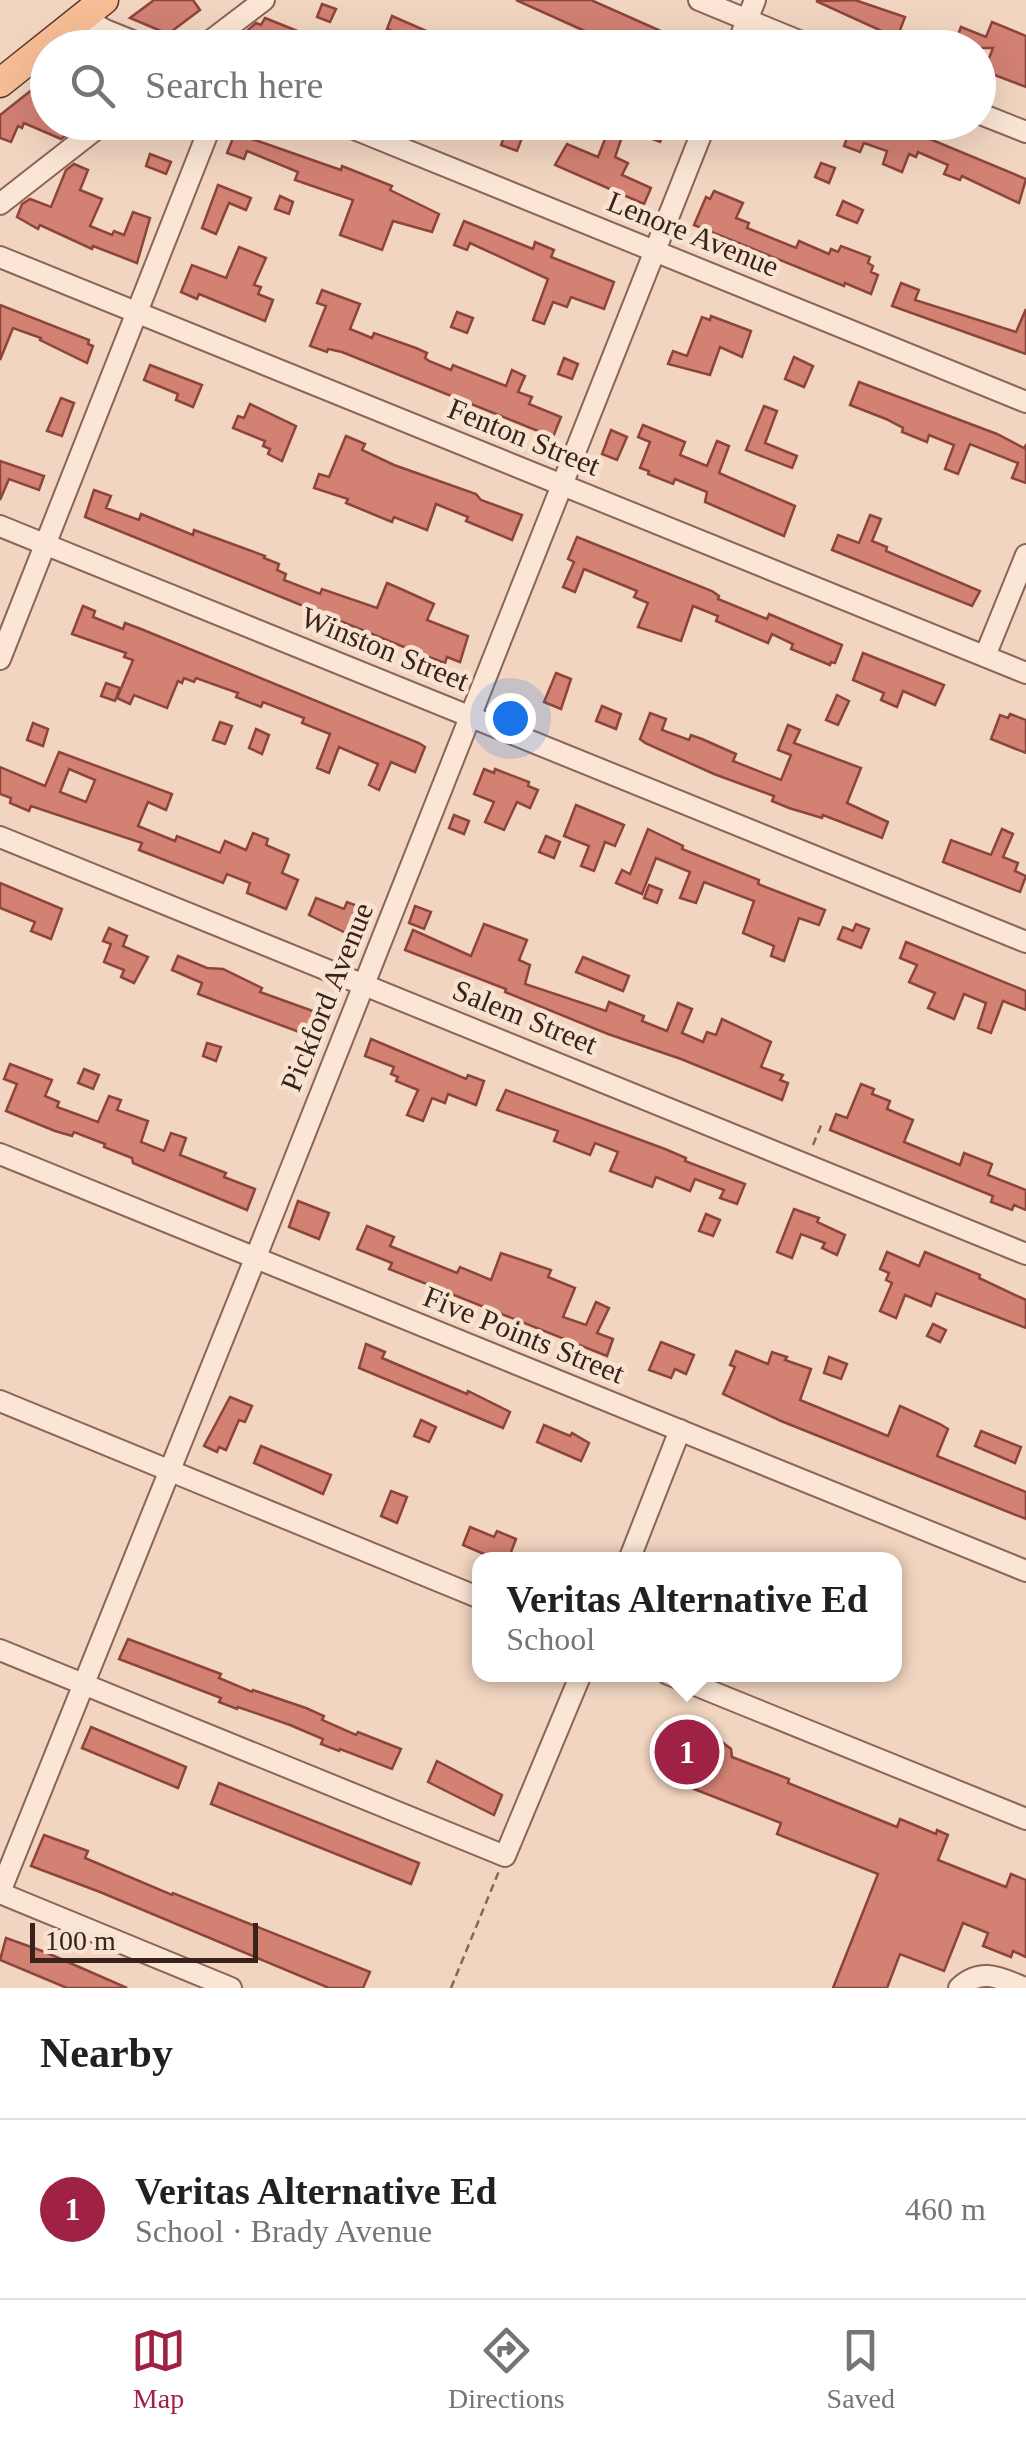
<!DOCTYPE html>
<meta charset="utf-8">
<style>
:root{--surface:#fff;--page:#f6f6f6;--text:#202124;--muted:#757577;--line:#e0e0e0;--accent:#9f2245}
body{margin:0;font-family:"Times New Roman",serif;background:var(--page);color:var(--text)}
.scale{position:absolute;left:30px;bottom:25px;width:228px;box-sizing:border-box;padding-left:10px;border:5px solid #3a221c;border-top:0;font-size:28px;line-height:35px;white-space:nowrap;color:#3a221c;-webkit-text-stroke:8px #f8e2d0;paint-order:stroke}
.you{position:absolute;left:510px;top:718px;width:35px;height:35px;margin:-25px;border:8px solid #fff;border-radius:50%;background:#1a73e8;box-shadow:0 0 0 15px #1a73e833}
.badge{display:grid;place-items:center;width:65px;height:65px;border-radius:50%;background:var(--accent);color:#fff;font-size:32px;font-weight:700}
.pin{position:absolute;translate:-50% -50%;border:5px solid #fff;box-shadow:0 2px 10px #0006}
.popup{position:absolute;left:472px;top:1552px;width:430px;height:130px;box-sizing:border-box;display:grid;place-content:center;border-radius:20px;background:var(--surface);filter:drop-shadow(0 2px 8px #0005);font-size:32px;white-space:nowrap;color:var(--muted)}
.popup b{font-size:38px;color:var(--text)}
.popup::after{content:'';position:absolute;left:50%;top:100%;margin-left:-20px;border:20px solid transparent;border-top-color:var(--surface)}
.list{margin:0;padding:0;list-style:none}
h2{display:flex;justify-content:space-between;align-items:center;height:130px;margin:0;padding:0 40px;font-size:42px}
h2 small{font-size:32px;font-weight:400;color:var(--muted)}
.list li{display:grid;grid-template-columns:65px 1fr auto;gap:30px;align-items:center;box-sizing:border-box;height:180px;padding:0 40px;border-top:2px solid var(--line)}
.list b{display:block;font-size:38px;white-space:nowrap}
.list p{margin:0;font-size:32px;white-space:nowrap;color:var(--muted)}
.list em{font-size:32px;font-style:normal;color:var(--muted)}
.icon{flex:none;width:55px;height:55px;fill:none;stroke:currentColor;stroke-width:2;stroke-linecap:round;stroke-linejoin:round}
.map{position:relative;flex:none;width:1026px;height:1988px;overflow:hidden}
.search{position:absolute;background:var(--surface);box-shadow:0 10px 40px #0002;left:30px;right:30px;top:30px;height:110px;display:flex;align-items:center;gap:25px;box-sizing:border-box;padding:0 35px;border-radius:55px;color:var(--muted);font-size:38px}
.sheet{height:310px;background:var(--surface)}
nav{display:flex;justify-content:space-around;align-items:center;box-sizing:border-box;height:140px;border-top:2px solid var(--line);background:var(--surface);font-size:28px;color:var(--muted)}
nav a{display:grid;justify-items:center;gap:5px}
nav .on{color:var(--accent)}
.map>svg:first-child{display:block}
</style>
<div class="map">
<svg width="1026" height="1988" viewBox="0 0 1026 1988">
<rect width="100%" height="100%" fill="#f1d5c0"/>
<!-- building -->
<g fill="#d28173" stroke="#8d453b" stroke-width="2.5" fill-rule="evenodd">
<path d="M154,0H193L200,10L168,34L130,18Z"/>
<path d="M516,0H591L699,48H653L629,38L627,44L600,33L598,37Z"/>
<path d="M855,0L905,17L897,38L816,1Z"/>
<path d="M322,4L336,9L330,22L317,17Z"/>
<path d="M392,16L449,41L446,48H417L420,41L387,29Z"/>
<path d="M265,18L305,34L304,37L329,48H241L248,30L256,23L261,25Z"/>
<path d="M992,22L1026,36V87L984,71L993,48H953L961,27L986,37Z"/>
<path d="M38,85L48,95V122H82L61,139L24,123L22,128L18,126L11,142L0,138V115Z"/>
<path d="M510,122H528L517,151L501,145Z"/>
<path d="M650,122H669L660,142L645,136Z"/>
<path d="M853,122H889L1026,179L1019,203L962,176L960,180L944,174L948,165L918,152L916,157L909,154L902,172L883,164L887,151L864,143L860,152L844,146Z"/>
<path d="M610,126L624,131L615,157L628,163L622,175L651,188L644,204L555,165L567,144L598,157Z"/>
<path d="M235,133L341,170L342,166L392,186L390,190L439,214L432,232L393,221L382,250L340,235L353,200L295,180L298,172L247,151L244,159L227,153Z"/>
<path d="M150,154L171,162L166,174L146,166Z"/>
<path d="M821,163L835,168L829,183L815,177Z"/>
<path d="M74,164L88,170L80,190L102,199L90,226L112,235L114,231L124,235L133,212L150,218L137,263L93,246L92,249L40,225L38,229L17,217L22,204L30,199L51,207L66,170Z"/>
<path d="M218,185L251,198L246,210L229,203L216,234L202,228Z"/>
<path d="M714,191L743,203L736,218L749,223L747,228L796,248L799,241L829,254L831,249L838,252L841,246L870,257L868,263L873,266L871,272L878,275L871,294L845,283L844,286L694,225L706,197L710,199Z"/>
<path d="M280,196L293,202L289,214L275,209Z"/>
<path d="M843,201L863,210L857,223L837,215Z"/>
<path d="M464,221L533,249L535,242L554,250L551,257L614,282L604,309L571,297L567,307L553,302L544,324L533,320L548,279L470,243L467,250L454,245Z"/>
<path d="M239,247L266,258L254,285L261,287L258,294L273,300L265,321L199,294L197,299L181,292L192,265L226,278Z"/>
<path d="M901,283L919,290L915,300L1016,332L1026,309V354L892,306Z"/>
<path d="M322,290L360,304L350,329L372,338L374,333L416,348L427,353L425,358L429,361L451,370L453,365L506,386L512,370L525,376L518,392L532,397L529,404L561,417L553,437L342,352L328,349L327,352L310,346L326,306L317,303Z"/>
<path d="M0,305L89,340L88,344L93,346L87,363L40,340L41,338L13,328L0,360Z"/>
<path d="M457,312L473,318L467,333L451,327Z"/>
<path d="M711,316L751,331L742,357L720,347L710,375L668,364L673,351L687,356L702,317L710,320Z"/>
<path d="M794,357L813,366L804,387L785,379Z"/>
<path d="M564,358L578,364L572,379L558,374Z"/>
<path d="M150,365L202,385L193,407L176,400L178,394L144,380Z"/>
<path d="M859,382L997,434L1024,448L1026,445V483L1012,478L1018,463L970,444L958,474L945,469L954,445L929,435L927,442L902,432L903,428L886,419L850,405Z"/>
<path d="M61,398L74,403L62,436L47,431Z"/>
<path d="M250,404L296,426L282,461L268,454L270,449L263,446L265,441L233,428L238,416L244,418Z"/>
<path d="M764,406L777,411L765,443L797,456L792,468L746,450Z"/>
<path d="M643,425L685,442L680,455L707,466L717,441L729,446L719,473L795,506L784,536L705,502L707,492L675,479L673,484L648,474L649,471L640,468L650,442L638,437Z"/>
<path d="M611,430L627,437L617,460L602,454Z"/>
<path d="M346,436L365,444L362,450L394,465L476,494L481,500L522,515L512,540L466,521L468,517L436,504L427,530L394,517L392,522L346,503L348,499L314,488L319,474L329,477Z"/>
<path d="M0,461L44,476L39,490L9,479L0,500Z"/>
<path d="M94,490L111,496L106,508L139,520L141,514L193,535L194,530L265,556L264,558L279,564L277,570L286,574L284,580L320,594L322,589L377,608L387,583L401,589L434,604L427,620L468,636L460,662L447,657L445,663L426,656L85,517Z"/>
<path d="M870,515L881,519L872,541L887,547L886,551L980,591L972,606L832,550L838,535L859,543Z"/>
<path d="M577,537L712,591L719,596L718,599L767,619L769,614L842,645L835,663L831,662L830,665L791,649L793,644L772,634L768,643L716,621L718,616L693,606L681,641L638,627L648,603L634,597L637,591L584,569L575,592L563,587L574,562L568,559Z"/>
<path d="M83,606L95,611L93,617L123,629L125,623L141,629L419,743L425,747L415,772L391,762L379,790L369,785L378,764L339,747L329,773L317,768L330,734L302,723L304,718L263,702L261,707L236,697L238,693L196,678L194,682L184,678L182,683L178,681L167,708L134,695L130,704L117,698L133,660L124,657L126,653L72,634Z"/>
<path d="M863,653L944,685L935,705L903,691L897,707L881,700L884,693L853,680Z"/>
<path d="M556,673L571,679L561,709L544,702Z"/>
<path d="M106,683L120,688L115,701L101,696Z"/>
<path d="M837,695L849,701L838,725L826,720Z"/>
<path d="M602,706L621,714L616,729L596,721Z"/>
<path d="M650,713L666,719L662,730L689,740L691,735L702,739L736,754L733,761L781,780L791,755L778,750L788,725L800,730L794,743L861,768L847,803L888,822L882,838L823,815L822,818L789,808L772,801L774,796L714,774L645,743L640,739Z"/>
<path d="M1010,714L1026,720V753L991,739L1000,715L1008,718Z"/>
<path d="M220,722L232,726L225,744L213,740Z"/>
<path d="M33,723L48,729L43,746L27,740Z"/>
<path d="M256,729L269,735L262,754L249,748Z"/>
<path d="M59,752L172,794L166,810L148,802L138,826L175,841L177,836L220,853L225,841L246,850L253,833L268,839L266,845L289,855L282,873L298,880L286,909L247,893L250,883L227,874L223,883L139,850L142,843L31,806L29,811L10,803L11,798L0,794V767L45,786ZM69,769L95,780L86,802L60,792Z"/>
<path d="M484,769L494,773L495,769L529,782L528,786L538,790L530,808L517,802L504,830L485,822L494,802L474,794Z"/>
<path d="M576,805L624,825L615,846L605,842L594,871L581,866L589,846L564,836Z"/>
<path d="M454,815L469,821L464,834L449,828Z"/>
<path d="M648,829L683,846L682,849L759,880L758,884L825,910L819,925L799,918L784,961L771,956L774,946L743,933L754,901L704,882L696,903L680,898L690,872L656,858L642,894L616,883L622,870L630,874Z"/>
<path d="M1002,829L1013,834L1003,857L1018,863L1015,871L1026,876L1020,892L943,862L951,840L991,855Z"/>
<path d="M546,836L560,842L554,858L539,852Z"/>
<path d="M0,883L62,909L51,939L31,931L35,922L0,908Z"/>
<path d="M649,885L662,890L657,903L644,898Z"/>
<path d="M316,898L344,909L347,902L360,907L352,936L309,915Z"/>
<path d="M415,906L431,912L424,929L409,923Z"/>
<path d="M484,924L527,940L519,960L530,965L525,984L606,1011L609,1002L644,1016L642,1021L667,1031L678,1003L692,1009L682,1033L703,1042L707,1032L716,1035L722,1019L771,1042L761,1067L783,1075L780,1080L788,1083L782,1100L681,1059L608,1034L505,992L506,989L405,950L413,930L471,956Z"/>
<path d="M856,924L869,929L861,948L838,939L843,927L853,931Z"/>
<path d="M109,928L127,936L123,946L148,957L134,983L121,977L124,970L104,962L111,944L103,941Z"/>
<path d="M906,942L1026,991V1010L1003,1001L991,1033L978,1028L986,1003L964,994L954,1019L928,1008L935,993L909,982L917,965L900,958Z"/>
<path d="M178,956L207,968L223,969L262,988L260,992L324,1015L315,1038L198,994L202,983L172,970Z"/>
<path d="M583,957L629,976L623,991L576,972Z"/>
<path d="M371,1039L466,1079L468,1075L484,1081L476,1105L448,1094L445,1103L432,1098L423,1121L407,1115L418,1090L396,1081L398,1077L391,1074L394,1067L365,1056Z"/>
<path d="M207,1043L221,1047L216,1061L203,1056Z"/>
<path d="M10,1064L52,1080L45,1096L59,1102L57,1107L98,1122L109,1096L121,1100L117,1110L148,1121L141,1142L164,1151L171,1133L186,1138L180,1155L226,1173L224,1177L255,1189L247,1210L133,1163L132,1158L104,1147L105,1144L74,1132L72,1136L55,1131L6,1111L17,1084L4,1079Z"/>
<path d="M84,1069L99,1075L93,1089L78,1083Z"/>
<path d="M861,1084L874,1089L872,1094L890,1101L887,1109L913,1120L904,1142L960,1165L964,1153L992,1164L988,1175L1026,1190V1210L1014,1205L1012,1210L991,1202L993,1196L830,1130L836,1114L847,1118Z"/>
<path d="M506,1090L665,1149L686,1158L685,1161L745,1184L737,1204L720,1198L724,1190L695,1179L690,1191L656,1177L652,1187L610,1171L618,1152L595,1143L590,1155L554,1141L558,1131L497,1110Z"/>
<path d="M298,1201L329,1213L319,1239L289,1227Z"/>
<path d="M794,1209L819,1218L817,1222L845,1235L837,1255L822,1248L825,1243L801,1234L792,1258L777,1252Z"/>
<path d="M706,1214L720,1220L713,1236L699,1231Z"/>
<path d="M367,1226L394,1237L390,1246L457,1273L460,1267L491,1280L501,1253L551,1270L548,1277L575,1288L563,1317L586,1325L596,1302L609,1308L597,1333L613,1339L607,1356L389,1269L392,1263L357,1249Z"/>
<path d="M887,1252L919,1266L925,1252L980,1275L979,1278L1026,1300V1328L936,1293L931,1306L905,1295L896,1318L880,1311L892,1283L886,1280L889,1273L880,1269Z"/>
<path d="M933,1324L946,1330L940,1342L927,1336Z"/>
<path d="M661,1342L694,1355L686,1374L675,1369L671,1378L649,1370Z"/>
<path d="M366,1344L385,1352L382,1358L467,1394L468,1391L510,1412L503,1428L359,1368Z"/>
<path d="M736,1351L768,1364L772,1352L787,1357L785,1360L811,1369L800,1400L888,1436L900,1406L940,1424L948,1429L937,1456L1026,1492V1519L781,1421L723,1394L735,1367L730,1365Z"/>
<path d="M829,1357L847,1364L841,1379L824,1373Z"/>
<path d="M230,1397L252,1406L245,1422L239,1420L226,1450L219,1447L217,1452L204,1446Z"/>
<path d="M421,1420L436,1427L429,1442L414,1436Z"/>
<path d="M544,1425L570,1436L572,1433L589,1443L581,1461L537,1442Z"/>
<path d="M981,1431L1021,1447L1015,1463L975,1446Z"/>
<path d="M261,1446L331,1475L323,1494L254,1463Z"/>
<path d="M391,1491L407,1497L397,1523L381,1516Z"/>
<path d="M470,1527L494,1537L497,1531L516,1539L508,1560H498L463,1545Z"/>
<path d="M128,1639L221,1674L219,1678L252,1692L253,1690L306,1708L324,1716L322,1720L356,1735L358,1732L401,1749L392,1769L340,1749L339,1751L321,1744L323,1739L290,1725L238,1707L237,1709L219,1702L221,1698L119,1659Z"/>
<path d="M91,1727L186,1767L178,1788L82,1748Z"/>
<path d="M722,1742L731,1749L732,1757L789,1779L788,1783L897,1827L900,1819L936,1834L937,1830L948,1835L938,1860L1006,1887L1011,1874L1026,1880V1957L1013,1951L1011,1957L983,1946L988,1933L963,1923L944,1971L900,1954L887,1988H833L878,1874L777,1834L781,1823L694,1789L710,1748L715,1743Z"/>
<path d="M437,1761L502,1795L494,1815L428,1782Z"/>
<path d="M219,1783L419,1863L411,1884L211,1804Z"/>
<path d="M44,1835L88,1851L85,1858L172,1895L173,1893L370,1972L363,1988H329L100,1892L31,1866Z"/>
<path d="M6,1938L45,1952L127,1988H67L48,1980L0,1960Z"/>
</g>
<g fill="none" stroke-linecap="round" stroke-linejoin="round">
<!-- minor casing -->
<g stroke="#8c6457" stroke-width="24">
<g id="minor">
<path d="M699,0L816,48"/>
<path d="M82,16L105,30L150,48"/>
<path d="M201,48L264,0"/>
<path d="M736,48L755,0"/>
<path d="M978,113L1026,132"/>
<path d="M337,122L1026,402"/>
<path d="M0,204L105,122"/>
<path d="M0,257L1026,673"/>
<path d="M0,526L1026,942"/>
<path d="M985,656L1026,555"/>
<path d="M0,659L212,122"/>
<path d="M0,837L1026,1254"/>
<path d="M0,1154L1026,1571"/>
<path d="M0,1401L480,1598"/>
<path d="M629,1560L680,1430"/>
<path d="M0,1650L505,1856L581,1674"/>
<path d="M668,1674L1026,1819"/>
<path d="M0,1892L263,1239L706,122"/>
<path d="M0,1893L231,1988"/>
<path d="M959,1988C981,1967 1000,1978 1025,1988"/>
</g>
</g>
<!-- major casing -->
<g stroke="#59342b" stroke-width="31">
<path id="major" d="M0,83L104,0"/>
</g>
<!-- path -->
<g stroke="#8c6457" stroke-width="2.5" stroke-dasharray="8 5" stroke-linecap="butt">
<path d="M813,1145L822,1123"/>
<path d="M451,1988L499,1871"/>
</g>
<!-- minor -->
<use href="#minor" stroke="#fbe5d4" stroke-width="20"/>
<!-- major -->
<use href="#major" stroke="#f7be95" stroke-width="28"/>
</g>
<g text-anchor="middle" stroke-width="9" stroke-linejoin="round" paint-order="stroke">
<!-- street labels -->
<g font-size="30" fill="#3a221c" stroke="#f8e2d0">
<text transform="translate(693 234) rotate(22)" y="10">Lenore Avenue</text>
<text transform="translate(524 437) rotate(22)" y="10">Fenton Street</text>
<text transform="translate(385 649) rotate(22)" y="10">Winston Street</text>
<text transform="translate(327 997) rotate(-68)" y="10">Pickford Avenue</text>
<text transform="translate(525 1017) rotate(22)" y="10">Salem Street</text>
<text transform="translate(524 1335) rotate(22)" y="10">Five Points Street</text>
</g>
</g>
</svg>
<div class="scale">100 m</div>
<div class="you"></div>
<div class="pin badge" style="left:687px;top:1752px">1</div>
<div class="popup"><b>Veritas Alternative Ed</b>School</div>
<div class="search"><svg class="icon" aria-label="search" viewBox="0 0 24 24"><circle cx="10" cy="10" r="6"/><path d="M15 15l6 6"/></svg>Search here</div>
</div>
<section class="sheet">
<h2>Nearby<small></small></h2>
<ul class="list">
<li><span class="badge">1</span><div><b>Veritas Alternative Ed</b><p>School · Brady Avenue</p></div><em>460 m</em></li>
</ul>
</section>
<nav>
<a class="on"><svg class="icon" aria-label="map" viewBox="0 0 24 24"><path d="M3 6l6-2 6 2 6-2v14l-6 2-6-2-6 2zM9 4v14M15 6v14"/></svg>Map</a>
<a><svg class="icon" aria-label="directions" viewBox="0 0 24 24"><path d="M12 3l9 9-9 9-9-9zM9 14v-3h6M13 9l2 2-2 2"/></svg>Directions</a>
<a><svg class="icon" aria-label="saved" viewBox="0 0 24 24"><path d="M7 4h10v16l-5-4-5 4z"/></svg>Saved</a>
</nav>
